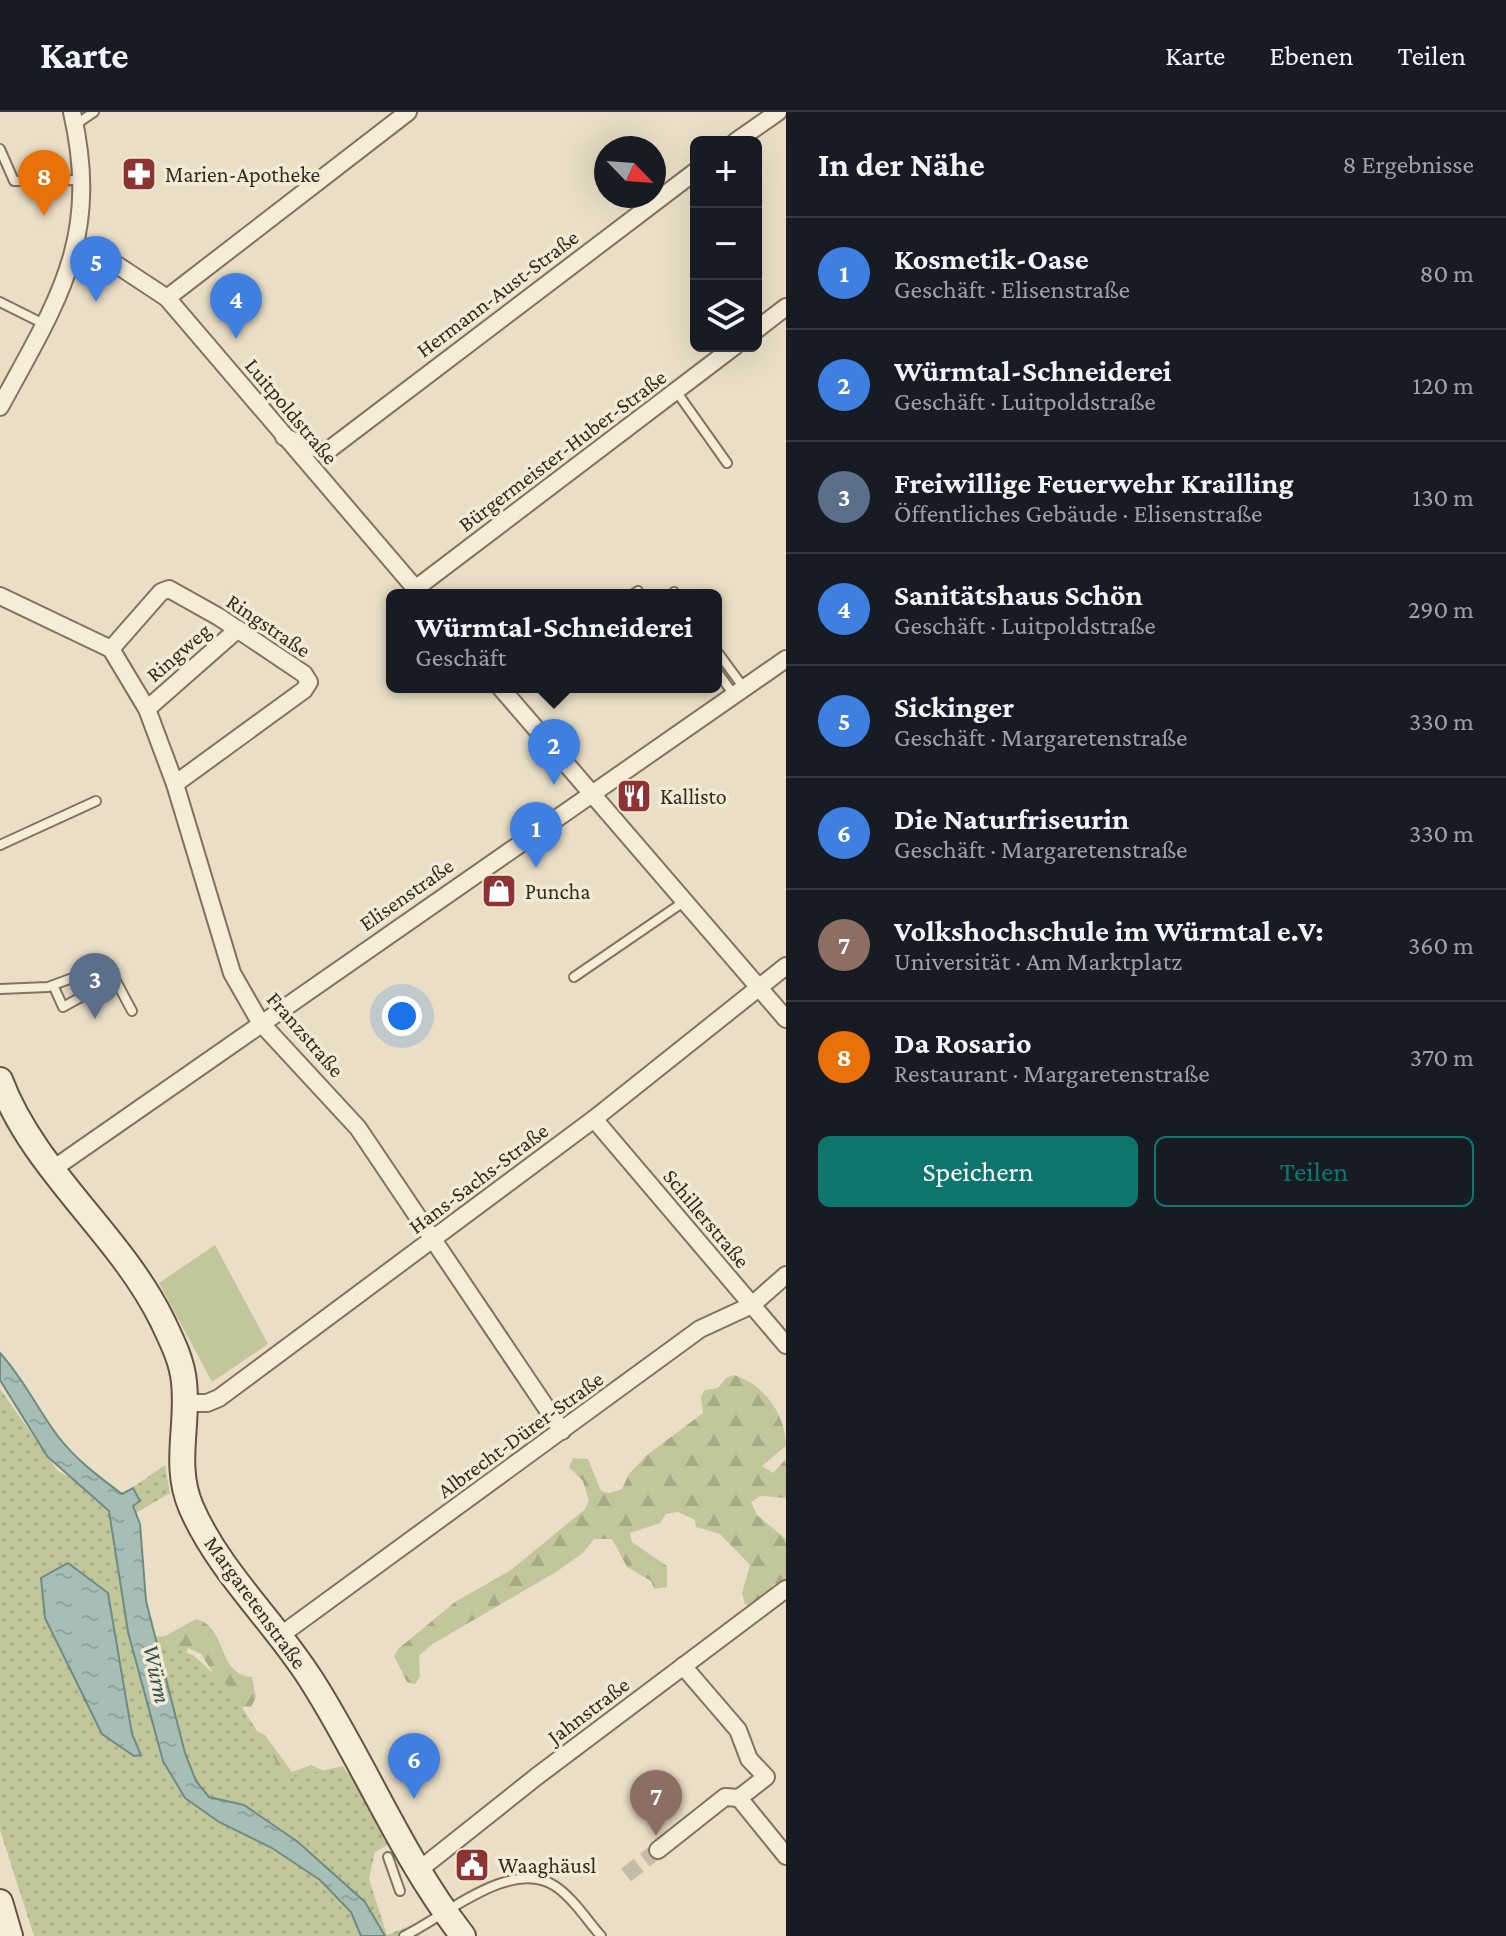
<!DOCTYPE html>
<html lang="de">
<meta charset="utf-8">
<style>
:root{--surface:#171b24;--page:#20242c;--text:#f1f3f6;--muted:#9ea1a6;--line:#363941;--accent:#0f766e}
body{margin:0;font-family:"Crimson Pro",serif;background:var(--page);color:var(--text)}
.controls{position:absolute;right:24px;top:24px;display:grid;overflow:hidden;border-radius:12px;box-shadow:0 8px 32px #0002}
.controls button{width:72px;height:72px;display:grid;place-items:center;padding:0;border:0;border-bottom:2px solid var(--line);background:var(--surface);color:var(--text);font:40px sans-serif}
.compass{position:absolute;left:594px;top:24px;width:72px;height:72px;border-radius:50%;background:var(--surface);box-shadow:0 8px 32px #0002;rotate:115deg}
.you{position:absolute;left:402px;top:904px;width:28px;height:28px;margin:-20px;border:6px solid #fff;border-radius:50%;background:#1a73e8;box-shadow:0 0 0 12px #1a73e833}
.badge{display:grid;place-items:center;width:52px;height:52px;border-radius:50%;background:var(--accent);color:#fff;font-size:26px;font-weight:700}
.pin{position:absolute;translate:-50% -66px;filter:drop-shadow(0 2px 4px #0008)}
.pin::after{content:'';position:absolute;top:42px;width:28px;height:24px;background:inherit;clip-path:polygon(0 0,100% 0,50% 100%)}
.popup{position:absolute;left:386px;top:477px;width:336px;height:104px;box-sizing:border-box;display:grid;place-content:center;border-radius:12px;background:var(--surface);filter:drop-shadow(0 2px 6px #0005);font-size:26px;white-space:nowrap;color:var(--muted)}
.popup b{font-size:30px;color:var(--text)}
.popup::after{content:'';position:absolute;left:50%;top:100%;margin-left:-16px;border:16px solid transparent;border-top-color:var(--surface)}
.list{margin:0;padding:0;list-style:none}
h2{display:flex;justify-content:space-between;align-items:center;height:104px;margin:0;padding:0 32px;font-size:34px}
h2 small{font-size:26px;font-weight:400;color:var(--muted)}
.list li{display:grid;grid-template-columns:52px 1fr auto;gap:24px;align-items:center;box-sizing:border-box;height:112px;padding:0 32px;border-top:2px solid var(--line)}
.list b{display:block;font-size:30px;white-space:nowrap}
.list p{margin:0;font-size:26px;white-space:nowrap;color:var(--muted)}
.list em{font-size:26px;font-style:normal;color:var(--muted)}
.actions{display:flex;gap:16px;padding:24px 32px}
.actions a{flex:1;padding:18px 0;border:2px solid var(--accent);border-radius:12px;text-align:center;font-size:28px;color:var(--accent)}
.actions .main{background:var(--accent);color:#fff}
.icon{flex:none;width:44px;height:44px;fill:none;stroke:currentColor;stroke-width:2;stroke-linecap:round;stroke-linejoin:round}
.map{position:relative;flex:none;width:786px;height:1824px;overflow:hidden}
header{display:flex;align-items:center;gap:48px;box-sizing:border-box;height:112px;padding:0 40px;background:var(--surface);border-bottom:2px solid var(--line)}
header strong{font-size:38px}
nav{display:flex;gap:44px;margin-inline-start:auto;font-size:28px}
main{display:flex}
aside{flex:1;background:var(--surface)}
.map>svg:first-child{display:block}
</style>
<header>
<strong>Karte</strong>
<nav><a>Karte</a><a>Ebenen</a><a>Teilen</a></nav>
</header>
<main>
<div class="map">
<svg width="786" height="1824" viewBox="0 0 786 1824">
<defs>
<pattern id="forest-firs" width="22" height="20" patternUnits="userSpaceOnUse" patternTransform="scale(2)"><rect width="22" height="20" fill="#c2c79b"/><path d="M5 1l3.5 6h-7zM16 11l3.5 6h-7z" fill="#a7ab85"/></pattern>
<pattern id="park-dots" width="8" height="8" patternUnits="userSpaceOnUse" patternTransform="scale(2)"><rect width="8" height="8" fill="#c2c79b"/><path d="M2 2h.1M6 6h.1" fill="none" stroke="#a7ab85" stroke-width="1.8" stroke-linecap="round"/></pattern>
<pattern id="water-ripples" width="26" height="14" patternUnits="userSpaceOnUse" patternTransform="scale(2)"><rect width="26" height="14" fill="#a7beb7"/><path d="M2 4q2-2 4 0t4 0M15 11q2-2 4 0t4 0" fill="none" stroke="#90a39d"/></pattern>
</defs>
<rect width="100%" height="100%" fill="#eadfc6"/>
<!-- grass -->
<path fill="#c2c79b" d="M215,1133L268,1232L212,1270L159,1171Z"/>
<!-- forest -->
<g fill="url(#forest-firs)">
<path d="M734,1263C764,1272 786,1303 786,1334L762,1354L773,1361L786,1347V1386L761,1384L751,1390L757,1403L786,1427V1469L774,1472L753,1495L745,1492L742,1481L750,1453L720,1422L696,1415L695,1408L678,1400L666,1402L660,1411L630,1421L632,1430L667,1454V1475L654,1477L651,1469L627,1455L612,1427H594L583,1441L556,1460L431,1533L419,1544L420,1565L415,1572L407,1570L394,1544L398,1537L455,1490L511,1458L584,1398L589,1389L583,1369L569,1355L573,1346L588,1347L601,1379L610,1381L622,1377L629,1362L647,1343L703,1301L701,1285L705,1278L718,1276L726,1266Z"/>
<path d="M196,1507C229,1516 216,1562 252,1565L256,1585L251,1595H235L201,1542L188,1536L182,1554L243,1613L265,1623L292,1660L311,1653L322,1658L355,1662L362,1676L361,1707L185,1641L154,1525L165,1524Z"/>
</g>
<!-- park -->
<g fill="url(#park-dots)">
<path d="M0,1277L57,1358L107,1388L141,1525L193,1543L230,1576L287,1667L343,1654L389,1732L375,1740L369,1767L387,1823L414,1812L420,1824H34L0,1718Z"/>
<path d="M165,1353L170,1381L136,1401L123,1382Z"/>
</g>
<!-- water -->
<g fill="url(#water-ripples)" stroke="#6f8c84" stroke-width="2">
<path d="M0,1241C23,1266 37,1296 57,1323C75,1347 99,1365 122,1382L133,1376L140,1389L133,1394L140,1412L146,1489L185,1641L196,1669L209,1685L244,1693L298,1730L365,1790L385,1824H361L351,1800L320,1768L272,1736L219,1710L185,1686L163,1649L128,1520L109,1399L47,1344L0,1268Z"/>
<path d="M68,1451L108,1481L132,1622L141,1643L134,1644L102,1622L45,1506L41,1466Z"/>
</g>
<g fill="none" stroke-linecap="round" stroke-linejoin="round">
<!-- street-tunnel -->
<path stroke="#c6bba5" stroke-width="16" stroke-dasharray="16 8" stroke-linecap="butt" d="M626,1763L658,1738"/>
<!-- lane casing -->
<g stroke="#84725e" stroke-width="12">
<g id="lane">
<path d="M75,13L94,0"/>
<path d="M0,37L14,69L80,68"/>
<path d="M0,190L44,212"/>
<path d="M676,279L727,351"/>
<path d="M674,480L676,483"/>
<path d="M632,483L638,479"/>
<path d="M716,538L744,576"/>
<path d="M716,558L734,583"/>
<path d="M0,733L96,689"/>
<path d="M574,865L685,789"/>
<path d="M99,875L116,869L132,899"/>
<path d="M0,877L48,875L91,859L99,875L63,895L53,873"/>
<path d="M388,1745L400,1779"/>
<path d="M404,1824C444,1805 511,1745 555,1774C572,1785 587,1808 601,1824"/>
</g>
</g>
<!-- street casing -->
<g stroke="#84725e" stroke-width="20">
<g id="street">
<path d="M735,30L778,0"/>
<path d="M77,135L117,153L167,186L421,483"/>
<path d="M167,186L408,0"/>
<path d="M756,218L786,195"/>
<path d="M0,295C58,188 101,127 72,0"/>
<path d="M284,325L326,340L696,59"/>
<path d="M415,477L735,234"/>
<path d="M0,484L111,537L147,597L175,672L232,861L260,910L358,1016L562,1319"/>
<path d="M111,537L161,480L169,477L219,505L304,562L309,570L304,578L175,672"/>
<path d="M500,575L786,907"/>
<path d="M147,597L238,517"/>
<path d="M594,1007L786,1233"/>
<path d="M53,1057L786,547"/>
<path d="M185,1291H207L219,1286L594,1007L786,854"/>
<path d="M281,1523L700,1217L752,1193L786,1163"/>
<path d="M739,1686L786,1744"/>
<path d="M658,1738L725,1685L739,1686L766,1665L749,1647L738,1618L683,1554"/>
<path d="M419,1758L536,1665L786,1477"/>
</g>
</g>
<!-- secondary casing -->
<g stroke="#665341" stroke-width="28">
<g id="secondary">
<path d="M0,968C34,1059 119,1121 162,1208C171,1227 182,1248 184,1270C189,1313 173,1353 191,1395C219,1460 275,1510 312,1569C365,1652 402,1746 463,1824"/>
<path d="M0,1790L10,1824"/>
</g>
</g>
<!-- lane -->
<use href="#lane" stroke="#f6edd9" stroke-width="8"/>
<!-- street -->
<use href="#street" stroke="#f6edd9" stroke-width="16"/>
<!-- secondary -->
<use href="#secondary" stroke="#f6edd9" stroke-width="24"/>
</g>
<!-- icons -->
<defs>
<g id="pharmacy-square" transform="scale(1.8)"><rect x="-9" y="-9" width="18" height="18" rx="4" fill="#8d3334" stroke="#f2ead5"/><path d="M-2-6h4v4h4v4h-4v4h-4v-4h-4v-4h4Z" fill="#fff"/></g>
<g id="restaurant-square" transform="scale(1.8)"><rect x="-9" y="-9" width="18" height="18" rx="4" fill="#8d3334" stroke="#f2ead5"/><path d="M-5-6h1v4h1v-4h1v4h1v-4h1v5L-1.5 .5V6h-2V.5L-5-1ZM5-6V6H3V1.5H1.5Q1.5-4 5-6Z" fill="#fff"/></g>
<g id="shop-square" transform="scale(1.8)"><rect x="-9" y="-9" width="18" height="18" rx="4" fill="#8d3334" stroke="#f2ead5"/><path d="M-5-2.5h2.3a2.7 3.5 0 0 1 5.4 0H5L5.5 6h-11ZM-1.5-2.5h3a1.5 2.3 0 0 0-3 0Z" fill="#fff"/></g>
<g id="civic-square" transform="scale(1.8)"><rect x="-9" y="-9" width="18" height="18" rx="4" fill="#8d3334" stroke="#f2ead5"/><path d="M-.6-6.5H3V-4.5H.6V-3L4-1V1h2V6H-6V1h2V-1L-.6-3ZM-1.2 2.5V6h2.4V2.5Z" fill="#fff"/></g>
</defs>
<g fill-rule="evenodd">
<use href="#pharmacy-square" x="139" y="62"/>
<use href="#restaurant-square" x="634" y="684"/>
<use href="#shop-square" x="499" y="779"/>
<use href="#civic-square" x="472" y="1753"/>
</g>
<g text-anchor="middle" stroke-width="7" stroke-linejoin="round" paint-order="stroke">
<!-- poi labels -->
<g font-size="22" fill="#362a20" stroke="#f2ead5" text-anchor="start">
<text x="165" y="70">Marien-Apotheke</text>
<text x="660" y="692">Kallisto</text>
<text x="525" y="787">Puncha</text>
<text x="498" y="1761">Waaghäusl</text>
</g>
<!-- street labels -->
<g font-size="22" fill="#362a20" stroke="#f2ead5">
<text transform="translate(497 181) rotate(-37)" y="8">Hermann-Aust-Straße</text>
<text transform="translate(292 299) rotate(50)" y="8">Luitpoldstraße</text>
<text transform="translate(562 338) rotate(-37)" y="8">Bürgermeister-Huber-Straße</text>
<text transform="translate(269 513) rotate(34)" y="8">Ringstraße</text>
<text transform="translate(178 540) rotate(-41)" y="8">Ringweg</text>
<text transform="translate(406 782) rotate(-35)" y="8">Elisenstraße</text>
<text transform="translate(306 922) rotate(49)" y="8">Franzstraße</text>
<text transform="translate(478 1066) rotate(-37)" y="8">Hans-Sachs-Straße</text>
<text transform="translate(707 1106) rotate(50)" y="8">Schillerstraße</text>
<text transform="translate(520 1322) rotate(-36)" y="8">Albrecht-Dürer-Straße</text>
<text transform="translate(256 1490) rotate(54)" y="8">Margaretenstraße</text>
<text transform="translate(588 1598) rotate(-37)" y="8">Jahnstraße</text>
</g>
<!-- water labels -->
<g font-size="24" font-style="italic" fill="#315451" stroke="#f2ead5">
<text transform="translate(157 1562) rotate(78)" y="8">Würm</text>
</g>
</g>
</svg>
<div class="controls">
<button>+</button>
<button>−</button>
<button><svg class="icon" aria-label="layers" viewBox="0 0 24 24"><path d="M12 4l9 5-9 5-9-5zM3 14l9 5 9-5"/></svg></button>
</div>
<svg class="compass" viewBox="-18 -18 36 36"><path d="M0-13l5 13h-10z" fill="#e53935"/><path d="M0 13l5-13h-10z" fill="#9ea1a6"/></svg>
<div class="you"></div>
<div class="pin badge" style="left:536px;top:756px;background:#3f7fe0">1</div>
<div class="pin badge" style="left:554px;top:673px;background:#3f7fe0">2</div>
<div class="popup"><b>Würmtal-Schneiderei</b>Geschäft</div>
<div class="pin badge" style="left:95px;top:907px;background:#5c6f8a">3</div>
<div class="pin badge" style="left:236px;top:227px;background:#3f7fe0">4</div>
<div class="pin badge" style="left:96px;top:190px;background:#3f7fe0">5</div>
<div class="pin badge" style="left:414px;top:1687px;background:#3f7fe0">6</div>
<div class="pin badge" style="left:656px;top:1724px;background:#8d6e63">7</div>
<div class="pin badge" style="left:44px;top:104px;background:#e8710a">8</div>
</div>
<aside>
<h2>In der Nähe<small>8 Ergebnisse</small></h2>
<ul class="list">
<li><span class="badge" style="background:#3f7fe0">1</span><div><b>Kosmetik-Oase</b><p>Geschäft · Elisenstraße</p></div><em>80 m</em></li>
<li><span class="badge" style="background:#3f7fe0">2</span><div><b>Würmtal-Schneiderei</b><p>Geschäft · Luitpoldstraße</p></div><em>120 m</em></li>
<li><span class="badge" style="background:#5c6f8a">3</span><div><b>Freiwillige Feuerwehr Krailling</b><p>Öffentliches Gebäude · Elisenstraße</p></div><em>130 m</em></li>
<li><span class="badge" style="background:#3f7fe0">4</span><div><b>Sanitätshaus Schön</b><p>Geschäft · Luitpoldstraße</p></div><em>290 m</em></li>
<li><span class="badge" style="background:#3f7fe0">5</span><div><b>Sickinger</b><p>Geschäft · Margaretenstraße</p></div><em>330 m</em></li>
<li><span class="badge" style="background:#3f7fe0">6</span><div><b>Die Naturfriseurin</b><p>Geschäft · Margaretenstraße</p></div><em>330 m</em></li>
<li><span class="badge" style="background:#8d6e63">7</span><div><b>Volkshochschule im Würmtal e.V:</b><p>Universität · Am Marktplatz</p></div><em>360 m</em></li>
<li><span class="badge" style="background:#e8710a">8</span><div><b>Da Rosario</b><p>Restaurant · Margaretenstraße</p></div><em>370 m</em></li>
</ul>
<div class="actions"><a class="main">Speichern</a><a>Teilen</a></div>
</aside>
</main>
